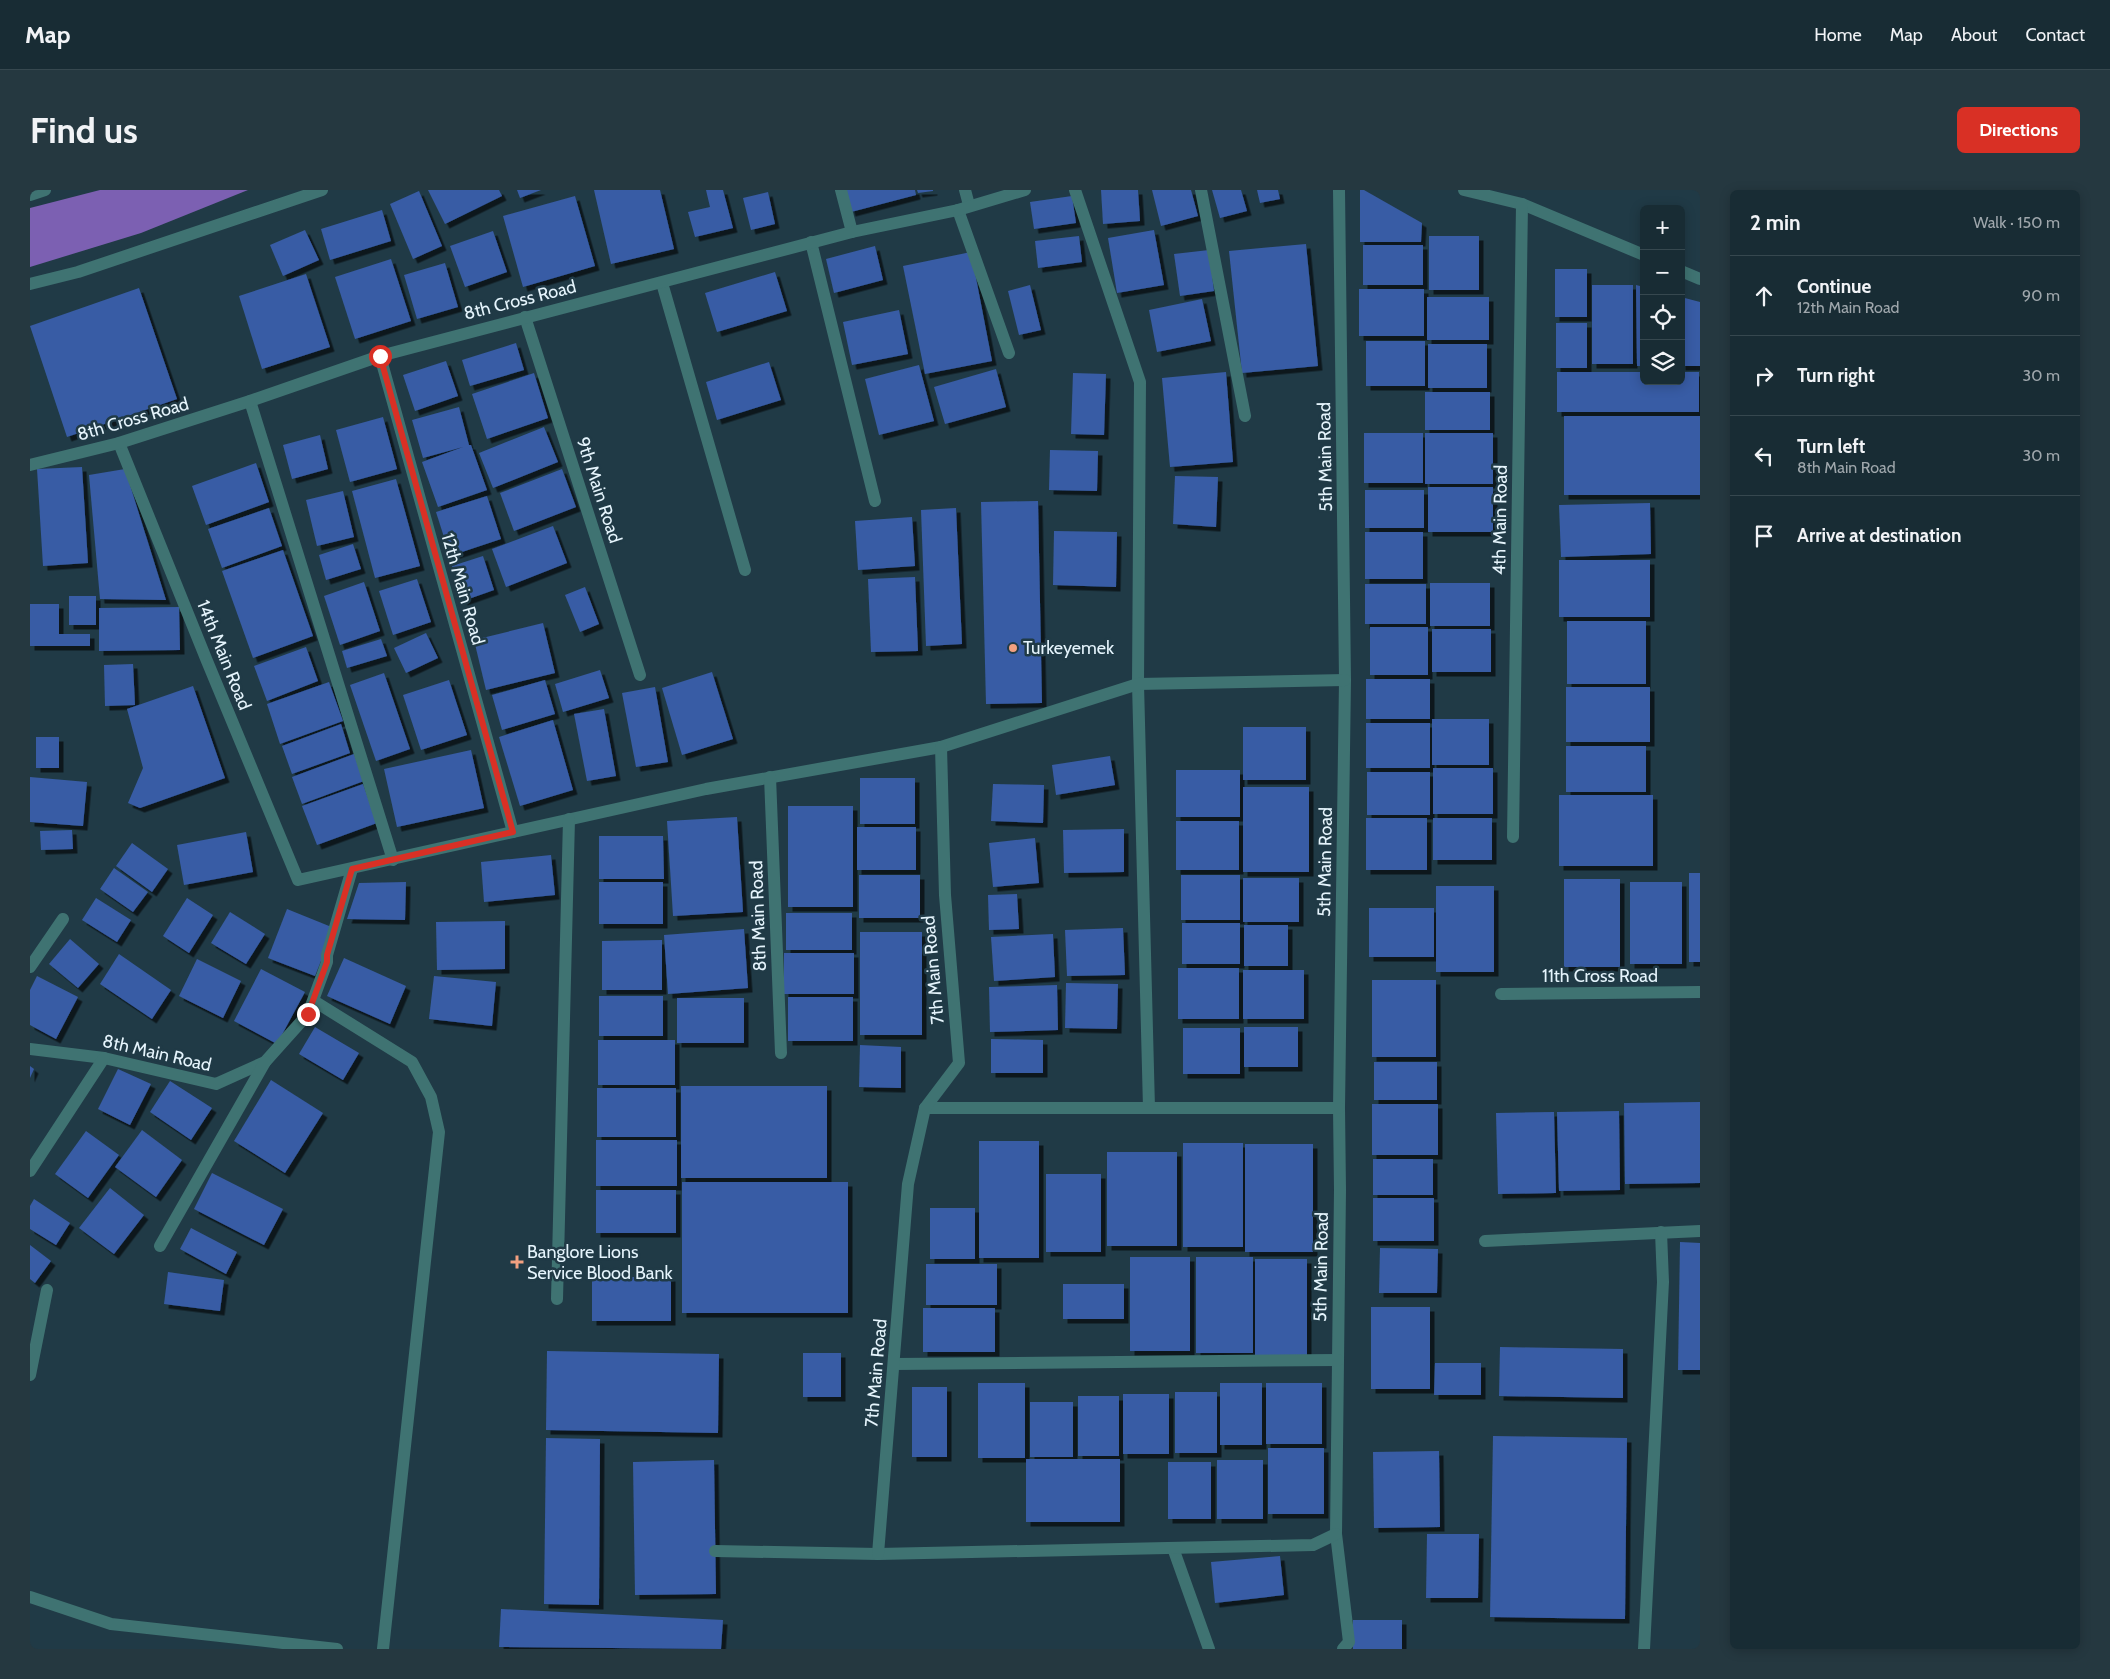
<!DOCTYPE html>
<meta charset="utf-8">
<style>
:root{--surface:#182c34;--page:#253840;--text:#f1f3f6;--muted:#9fa7ac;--line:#36484f;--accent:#d93025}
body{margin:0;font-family:Cabin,sans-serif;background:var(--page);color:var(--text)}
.controls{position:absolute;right:15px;top:15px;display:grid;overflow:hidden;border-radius:8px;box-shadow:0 2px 12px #0003}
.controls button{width:45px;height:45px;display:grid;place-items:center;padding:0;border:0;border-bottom:1px solid var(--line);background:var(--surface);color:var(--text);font:25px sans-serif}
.stop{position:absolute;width:15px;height:15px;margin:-11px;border:4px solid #d93025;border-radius:50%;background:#fff}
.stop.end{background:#d93025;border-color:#fff;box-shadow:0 1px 5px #0008}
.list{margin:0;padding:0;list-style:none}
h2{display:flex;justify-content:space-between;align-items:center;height:65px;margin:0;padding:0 20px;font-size:21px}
h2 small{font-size:16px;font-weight:400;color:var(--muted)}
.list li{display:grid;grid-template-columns:32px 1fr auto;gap:15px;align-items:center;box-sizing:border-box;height:80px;padding:0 20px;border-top:1px solid var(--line)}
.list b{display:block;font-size:19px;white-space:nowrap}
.list p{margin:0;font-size:16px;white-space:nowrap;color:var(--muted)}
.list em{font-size:16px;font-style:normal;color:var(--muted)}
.icon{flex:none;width:28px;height:28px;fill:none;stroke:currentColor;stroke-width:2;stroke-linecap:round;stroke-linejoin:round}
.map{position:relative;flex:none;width:1670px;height:1459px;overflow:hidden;border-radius:8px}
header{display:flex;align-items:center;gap:30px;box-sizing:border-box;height:70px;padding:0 25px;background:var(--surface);border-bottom:1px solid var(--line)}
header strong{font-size:24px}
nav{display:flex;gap:28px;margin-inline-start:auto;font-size:18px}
.intro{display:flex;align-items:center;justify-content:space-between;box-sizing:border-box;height:120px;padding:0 30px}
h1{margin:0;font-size:35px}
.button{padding:12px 22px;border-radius:8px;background:var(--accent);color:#fff;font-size:18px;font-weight:700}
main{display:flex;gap:30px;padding:0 30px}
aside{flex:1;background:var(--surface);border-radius:8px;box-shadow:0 2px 12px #0003}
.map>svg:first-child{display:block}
</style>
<header>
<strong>Map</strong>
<nav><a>Home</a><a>Map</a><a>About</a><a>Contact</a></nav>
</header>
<div class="intro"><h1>Find us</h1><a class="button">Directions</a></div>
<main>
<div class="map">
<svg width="1670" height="1459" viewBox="0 0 1670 1459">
<defs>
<filter id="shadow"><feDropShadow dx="4.5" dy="4.5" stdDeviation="0" flood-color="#0009"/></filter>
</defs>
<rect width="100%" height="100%" fill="#203a46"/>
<!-- water -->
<path fill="#7c60b2" d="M70,0H218L111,43L0,77V18Z"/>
<!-- building -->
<g fill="#385ca5" filter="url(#shadow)">
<path d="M398,0H469L472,6L415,34Z"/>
<path d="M487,0H511L490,8Z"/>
<path d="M564,0H630L644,59L581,74Z"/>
<path d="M676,0H693L703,38L665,47L658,22L680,17Z"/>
<path d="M815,0H885L886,5L821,22Z"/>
<path d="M887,0H903V1L888,3Z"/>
<path d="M1071,0H1108L1110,31L1073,34Z"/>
<path d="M1122,0H1161L1168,26L1131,36Z"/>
<path d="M1182,0H1211L1217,21L1190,28Z"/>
<path d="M1227,0H1248L1250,9L1230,13Z"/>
<path d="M1330,0H1334L1392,33L1391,52H1330Z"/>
<path d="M389,1L412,56L383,69L360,14Z"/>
<path d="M738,2L745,34L721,40L713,8Z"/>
<path d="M545,6L565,76L493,97L473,26Z"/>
<path d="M1042,6L1046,33L1004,39L1000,12Z"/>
<path d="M352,20L361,51L300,70L291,39Z"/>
<path d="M275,40L289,70L253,86L240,55Z"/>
<path d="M1124,40L1134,95L1087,103L1078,48Z"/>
<path d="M463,41L477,82L435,97L420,56Z"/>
<path d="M1049,46L1052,72L1008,78L1005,51Z"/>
<rect x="1399" y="46" width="50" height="54"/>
<path d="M1276,54L1288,176L1212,183L1199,61Z"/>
<rect x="1333" y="55" width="60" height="40"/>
<path d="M845,56L853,90L804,103L796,69Z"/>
<path d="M1179,60L1184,101L1150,106L1144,64Z"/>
<path d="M941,62L962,171L895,184L873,76Z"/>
<path d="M361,69L381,131L325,149L305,87Z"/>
<path d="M415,73L428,117L387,129L374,85Z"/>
<rect x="1525" y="79" width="32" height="48"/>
<path d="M745,82L757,121L687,142L675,103Z"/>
<path d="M276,84L300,157L232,179L209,106Z"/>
<path d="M1000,95L1011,140L989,145L978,101Z"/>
<rect x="1562" y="95" width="41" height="79"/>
<path d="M1606,95L1614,97V176H1607Z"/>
<path d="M109,98L147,209L37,247L0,136Z"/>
<rect x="1329" y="99" width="65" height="47"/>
<rect x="1397" y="107" width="62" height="43"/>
<path d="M1651,107L1670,112V176H1651Z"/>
<path d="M1172,109L1181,151L1127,162L1119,120Z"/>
<path d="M869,120L878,164L822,175L813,132Z"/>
<rect x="1526" y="133" width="31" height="45"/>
<rect x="1336" y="151" width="59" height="45"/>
<path d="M486,153L494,180L440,196L432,170Z"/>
<rect x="1398" y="154" width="59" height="44"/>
<path d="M416,171L428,206L385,221L373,185Z"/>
<path d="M739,172L751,210L687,230L676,192Z"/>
<path d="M889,175L904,231L849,245L835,189Z"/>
<path d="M966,179L976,217L915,234L904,197Z"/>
<path d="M1196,182L1203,272L1140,277L1132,188Z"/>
<path d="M1527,182H1614V191H1651V182H1669V222H1527Z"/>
<path d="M504,183L518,228L457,249L442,204Z"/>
<path d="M1043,183L1076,184L1074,245L1041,244Z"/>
<rect x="1395" y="202" width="65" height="38"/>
<path d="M429,217L439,255H441L457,300L408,317L392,272L433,257L393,268L382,230Z"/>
<rect x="1534" y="226" width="136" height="79"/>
<path d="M353,227L367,279L320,292L306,240Z"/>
<path d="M514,237L528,272L463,298L449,263Z"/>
<rect x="1334" y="243" width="59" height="50"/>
<rect x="1395" y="243" width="68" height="51"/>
<path d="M290,245L298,279L262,289L253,255Z"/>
<path d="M1020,260L1068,261L1067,301L1019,300Z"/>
<path d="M226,273L239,312L176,335L162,296Z"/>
<path d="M52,277L58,373L13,376L7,279Z"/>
<path d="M95,279L136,410L70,409L59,285Z"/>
<path d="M532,279L546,317L484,341L470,303Z"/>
<path d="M1145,286L1188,287L1186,337L1143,334Z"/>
<path d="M366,289L390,376L345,388L322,301Z"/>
<rect x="1398" y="297" width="65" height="45"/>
<rect x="1335" y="300" width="59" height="38"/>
<path d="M313,301L324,347L287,356L276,310Z"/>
<path d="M457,306L471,349L420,366L406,322Z"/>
<path d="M1008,311L1012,513L956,514L951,312Z"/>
<path d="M1620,313L1621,364L1531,367L1529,315Z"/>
<path d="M239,318L252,356L192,378L178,339Z"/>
<path d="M926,318L932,454L896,456L891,320Z"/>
<path d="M882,327L885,376L828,380L825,331Z"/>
<path d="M523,336L537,373L476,397L462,359Z"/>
<path d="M1024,341L1087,342L1086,397L1023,395Z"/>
<rect x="1335" y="342" width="58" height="47"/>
<path d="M323,354L331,379L296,390L289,365Z"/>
<path d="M253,360L283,446L223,468L192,381Z"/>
<path d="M453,366L464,400L433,411L422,376Z"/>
<rect x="1529" y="370" width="91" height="57"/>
<path d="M885,387L888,461L841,462L838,389Z"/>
<path d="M387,389L401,432L363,445L349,401Z"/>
<path d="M334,392L350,441L310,455L294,406Z"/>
<rect x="1400" y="393" width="60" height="43"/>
<rect x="1335" y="394" width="61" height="40"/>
<path d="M555,397L569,434L550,442L535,405Z"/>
<rect x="39" y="406" width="27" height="29"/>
<path d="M0,414H29V444H60V456H0Z"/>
<path d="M149,417L150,460L69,461V418Z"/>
<rect x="1537" y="431" width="79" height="63"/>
<path d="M513,433L525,483L456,500L444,450Z"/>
<rect x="1340" y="437" width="58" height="48"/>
<rect x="1402" y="439" width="59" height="43"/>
<path d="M396,443L408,468L376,483L364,458Z"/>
<path d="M351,449L357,466L317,478L312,461Z"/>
<path d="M276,457L288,491L237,511L224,476Z"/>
<path d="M103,474L105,515L75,516L74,475Z"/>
<path d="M570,480L579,508L533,522L525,494Z"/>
<path d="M682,482L703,549L652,565L632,498Z"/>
<path d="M354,483L380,559L346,571L320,495Z"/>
<rect x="1336" y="489" width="64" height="40"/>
<path d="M419,490L437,545L391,560L373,505Z"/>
<path d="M515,490L525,524L472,540L462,505Z"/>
<path d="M299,492L313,531L250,554L237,514Z"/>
<path d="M163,496L195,588L110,618L98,613L113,578L97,519Z"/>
<path d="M625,497L638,572L606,577L592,503Z"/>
<rect x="1536" y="497" width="84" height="55"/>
<path d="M574,519L586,586L557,591L544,524Z"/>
<rect x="1402" y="529" width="57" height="46"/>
<path d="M523,530L543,600L490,616L469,547Z"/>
<rect x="1336" y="533" width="64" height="45"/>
<path d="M311,534L320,563L262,584L252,556Z"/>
<rect x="1213" y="537" width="63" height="53"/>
<rect x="6" y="547" width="23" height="31"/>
<rect x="1536" y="556" width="80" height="46"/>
<path d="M441,560L454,618L367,637L354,579Z"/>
<path d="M324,564L334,591L272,614L262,587Z"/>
<path d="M1080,566L1085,595L1026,605L1022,575Z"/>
<rect x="1403" y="578" width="60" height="46"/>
<rect x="1146" y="580" width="64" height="47"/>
<rect x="1337" y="582" width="63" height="43"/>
<path d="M0,587L57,592L53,636L0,632Z"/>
<rect x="830" y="588" width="55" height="46"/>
<path d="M333,594L347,633L287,655L272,616Z"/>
<path d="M963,594L1014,595L1013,633L961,631Z"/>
<rect x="1213" y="597" width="66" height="85"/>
<rect x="1529" y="605" width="94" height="71"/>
<rect x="758" y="616" width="65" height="101"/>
<path d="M707,627L713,722L643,726L637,631Z"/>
<rect x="1336" y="628" width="61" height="52"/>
<rect x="1403" y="628" width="59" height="42"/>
<rect x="1146" y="631" width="63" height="49"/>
<rect x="827" y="637" width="59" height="43"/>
<path d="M1094,639V682L1034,683L1033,640Z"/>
<path d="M42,640L43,659L11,660L10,641Z"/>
<path d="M216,642L223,682L154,695L147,655Z"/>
<path d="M569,646H633L634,689H569Z"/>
<path d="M1005,648L1009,693L963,697L959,653Z"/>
<path d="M102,653L138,679L122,702L86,676Z"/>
<path d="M521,665L525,705L454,712L451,672Z"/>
<path d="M84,678L118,702L103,722L70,699Z"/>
<rect x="1659" y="683" width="11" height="89"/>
<rect x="829" y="685" width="61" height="43"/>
<rect x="1151" y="685" width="59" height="45"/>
<rect x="1213" y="688" width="56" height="44"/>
<rect x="1534" y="689" width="56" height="88"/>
<path d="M376,692L375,730L317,729L329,693Z"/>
<rect x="569" y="692" width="64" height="42"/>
<rect x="1600" y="692" width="52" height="82"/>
<rect x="1406" y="696" width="58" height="86"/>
<path d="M987,704L989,739L959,740L958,705Z"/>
<path d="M66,708L101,730L87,752L52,730Z"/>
<path d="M157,708L183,725L159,763L133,746Z"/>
<rect x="1339" y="718" width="65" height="49"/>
<path d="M257,719L304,738L285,786L238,768Z"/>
<path d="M200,722L235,744L216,774L181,753Z"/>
<rect x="756" y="723" width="66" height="37"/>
<path d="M475,731V779L407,780L406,732Z"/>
<rect x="1152" y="733" width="58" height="41"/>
<rect x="1214" y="735" width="44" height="41"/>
<path d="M1093,738L1095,785L1037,786L1035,740Z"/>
<path d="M714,739L718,798L638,804L634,745Z"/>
<rect x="830" y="742" width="62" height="103"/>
<path d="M1023,744L1025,787L964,791L961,747Z"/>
<path d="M40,749L69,774L48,798L19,774Z"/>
<path d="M632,750V800H572V751Z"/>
<rect x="754" y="763" width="70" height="41"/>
<path d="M89,764L141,800L122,829L70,794Z"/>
<path d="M314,768L376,796L360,834L297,806Z"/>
<path d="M167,769L211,791L193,828L149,806Z"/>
<rect x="1148" y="778" width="61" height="51"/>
<path d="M231,779L275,802L247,854L204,831Z"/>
<rect x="1213" y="780" width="61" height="49"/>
<path d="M7,786L48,807L26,849L0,835V800Z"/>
<path d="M404,786L466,792L462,836L399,829Z"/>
<rect x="1342" y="790" width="64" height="77"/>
<path d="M1036,793L1088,794L1087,839L1035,838Z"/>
<path d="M1027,795L1028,840L960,842L959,797Z"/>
<rect x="569" y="806" width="64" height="40"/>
<rect x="758" y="807" width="65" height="44"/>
<rect x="647" y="808" width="67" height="45"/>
<path d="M285,837L329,863L313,890L269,864Z"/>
<rect x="1214" y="837" width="54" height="40"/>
<rect x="1153" y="838" width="57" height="46"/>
<path d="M961,849L1013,850V883H961Z"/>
<rect x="568" y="850" width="77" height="45"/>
<path d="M830,855L871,857V898L829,897Z"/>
<rect x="1344" y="872" width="63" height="38"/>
<path d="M0,876L4,879L0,888Z"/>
<path d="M88,879L121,894L100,935L68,919Z"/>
<path d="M241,890L293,923L255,983L204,951Z"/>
<path d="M140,891L182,918L161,950L120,922Z"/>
<rect x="651" y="896" width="146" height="92"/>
<rect x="567" y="898" width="79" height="49"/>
<path d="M1670,912V993L1595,994L1594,913Z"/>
<rect x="1342" y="914" width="66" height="51"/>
<path d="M1589,921L1590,1000L1529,1001L1527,922Z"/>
<path d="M1524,922L1526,1003L1468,1004L1466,923Z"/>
<path d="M112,940L152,970L126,1007L85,977Z"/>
<path d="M56,941L89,965L58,1008L25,984Z"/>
<rect x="566" y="950" width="81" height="46"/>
<rect x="949" y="951" width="60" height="117"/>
<rect x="1153" y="953" width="60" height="104"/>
<rect x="1215" y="954" width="68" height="108"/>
<rect x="1077" y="962" width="70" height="94"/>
<rect x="1343" y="969" width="60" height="36"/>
<path d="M182,983L253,1019L234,1055L164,1019Z"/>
<rect x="1016" y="984" width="55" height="78"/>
<rect x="652" y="992" width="166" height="131"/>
<path d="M80,998L114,1025L84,1064L49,1038Z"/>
<rect x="566" y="1000" width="80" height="43"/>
<rect x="1343" y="1008" width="61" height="43"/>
<path d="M4,1009L40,1033L26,1055L0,1039V1016Z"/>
<rect x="900" y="1018" width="45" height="51"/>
<path d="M161,1038L207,1062L196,1084L150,1059Z"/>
<path d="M1650,1052L1670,1053V1180H1648Z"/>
<path d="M0,1055L21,1071L5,1093L0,1089Z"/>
<path d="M1350,1058L1408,1059L1407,1103H1349Z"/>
<rect x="1100" y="1067" width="60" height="94"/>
<rect x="1166" y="1067" width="57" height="96"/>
<rect x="1225" y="1069" width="52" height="96"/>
<rect x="896" y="1074" width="71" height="41"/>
<path d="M138,1082L194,1090L190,1121L134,1114Z"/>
<rect x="562" y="1087" width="79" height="44"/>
<rect x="1033" y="1094" width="61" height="35"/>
<rect x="1341" y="1117" width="59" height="82"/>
<rect x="893" y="1118" width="72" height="44"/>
<path d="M1470,1157L1593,1159V1208L1469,1206Z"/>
<path d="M517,1161L689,1164L688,1243L516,1240Z"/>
<rect x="773" y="1163" width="38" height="44"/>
<path d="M1405,1173H1451V1205H1404Z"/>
<rect x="948" y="1193" width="47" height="75"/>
<rect x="1190" y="1193" width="42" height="62"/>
<rect x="1236" y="1193" width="56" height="61"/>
<rect x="882" y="1197" width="35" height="70"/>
<rect x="1145" y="1202" width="42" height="61"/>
<rect x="1093" y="1204" width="46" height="60"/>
<rect x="1048" y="1206" width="41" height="60"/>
<rect x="1000" y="1212" width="43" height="55"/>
<path d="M1463,1246L1597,1248L1595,1429L1460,1427Z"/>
<path d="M516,1248L570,1249L569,1415L514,1414Z"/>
<rect x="1238" y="1258" width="56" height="66"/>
<path d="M1409,1261L1410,1337L1344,1338L1343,1262Z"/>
<rect x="996" y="1269" width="94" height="63"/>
<path d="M684,1270L686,1404L605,1405L603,1272Z"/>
<rect x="1187" y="1270" width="46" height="59"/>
<rect x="1138" y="1272" width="43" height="57"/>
<path d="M1397,1344H1449L1448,1408H1396Z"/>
<path d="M1250,1366L1254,1405L1185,1413L1181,1372Z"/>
<path d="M471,1419L693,1430L691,1459L469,1457Z"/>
<rect x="1323" y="1430" width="49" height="29"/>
</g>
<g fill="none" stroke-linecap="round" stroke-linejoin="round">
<!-- minor -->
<g stroke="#3f7372" stroke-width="12">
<path d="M811,0L822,42"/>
<path d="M935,0L939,15"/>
<path d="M1045,0L1110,192L1108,494L1119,918"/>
<path d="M1171,0L1215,226"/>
<path d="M1309,0L1315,490L1309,918L1310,1000L1306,1344L1319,1452L1313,1459"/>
<path d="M1434,0L1492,14L1614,65"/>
<path d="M0,5L15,0"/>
<path d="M928,20L979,163"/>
<path d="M781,52L845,311"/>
<path d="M1651,81L1670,89"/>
<path d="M632,93L715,380"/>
<path d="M0,94L48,82L292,0"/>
<path d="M495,127L610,485"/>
<path d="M350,166L483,642"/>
<path d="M220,211L363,670"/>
<path d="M89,253L177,471L268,690L676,599L911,557L1108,494L1315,490"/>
<path d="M0,275L89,253L220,211L350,166L822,42L928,20L995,0"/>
<path d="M740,587L751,863"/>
<path d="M1483,647L1492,14"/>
<path d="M0,777L33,729"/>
<path d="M1471,804L1670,802"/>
<path d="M284,811L382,872L401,907L409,942L353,1459"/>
<path d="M0,859L74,868L186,894L235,872L278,824L297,772V765L322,679"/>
<path d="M895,918H1309"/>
<path d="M0,981L74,868"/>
<path d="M1455,1051L1670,1041"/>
<path d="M130,1056L235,872"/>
<path d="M527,1109L539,629"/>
<path d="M864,1174L1308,1170"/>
<path d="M0,1185L17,1100"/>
<path d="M1143,1358L1179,1459"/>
<path d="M685,1361L848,1364L1283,1355L1306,1344"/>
<path d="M848,1364L878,994L895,918L929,873L915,705L911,557"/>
<path d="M0,1407L81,1434L307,1459"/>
<path d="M1614,1459L1633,1092L1631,1042"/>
</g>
</g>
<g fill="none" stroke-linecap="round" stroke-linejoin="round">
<!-- route -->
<path stroke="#d93025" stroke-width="6" d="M278,824L297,772V765L322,679L483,642L350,166"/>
</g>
<!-- markers -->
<g fill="#f2a080" stroke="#203a46" stroke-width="2">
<circle cx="983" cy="458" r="5"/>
<path d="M484.5 1064.5h5v5h5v5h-5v5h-5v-5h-5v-5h5z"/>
</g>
<g text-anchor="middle" stroke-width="5" stroke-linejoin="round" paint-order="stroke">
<!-- street labels -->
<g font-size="18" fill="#e5f4fc" stroke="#203a46">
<text transform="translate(490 110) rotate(-14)" y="6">8th Cross Road</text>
<text transform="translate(103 229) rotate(-16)" y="6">8th Cross Road</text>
<text transform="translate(1295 267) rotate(-91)" y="6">5th Main Road</text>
<text transform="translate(569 300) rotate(72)" y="6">9th Main Road</text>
<text transform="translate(1470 330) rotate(-89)" y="6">4th Main Road</text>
<text transform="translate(433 399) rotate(74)" y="6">12th Main Road</text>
<text transform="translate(194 465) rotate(68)" y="6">14th Main Road</text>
<text transform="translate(1295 672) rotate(-89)" y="6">5th Main Road</text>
<text transform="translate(728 726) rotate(-92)" y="6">8th Main Road</text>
<text transform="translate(903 780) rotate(-95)" y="6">7th Main Road</text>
<text x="1570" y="792">11th Cross Road</text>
<text transform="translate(127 863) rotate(13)" y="6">8th Main Road</text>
<text transform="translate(1291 1077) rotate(-89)" y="6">5th Main Road</text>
<text transform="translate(846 1183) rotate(-85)" y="6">7th Main Road</text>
</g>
<!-- poi labels -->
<g font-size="18" fill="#e5f4fc" stroke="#203a46" text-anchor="start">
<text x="993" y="464">Turkeyemek</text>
<text x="497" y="1068">Banglore Lions<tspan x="497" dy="21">Service Blood Bank</tspan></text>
</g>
</g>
</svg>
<div class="controls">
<button>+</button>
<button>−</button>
<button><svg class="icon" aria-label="locate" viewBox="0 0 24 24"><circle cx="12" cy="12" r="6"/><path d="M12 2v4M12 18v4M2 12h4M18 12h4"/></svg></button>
<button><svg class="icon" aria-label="layers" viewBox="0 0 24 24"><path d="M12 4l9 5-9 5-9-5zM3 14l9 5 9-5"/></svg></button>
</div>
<div class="stop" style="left:350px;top:166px"></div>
<div class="stop end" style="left:278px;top:824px"></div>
</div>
<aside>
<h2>2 min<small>Walk · 150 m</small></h2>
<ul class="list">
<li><svg class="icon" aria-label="ahead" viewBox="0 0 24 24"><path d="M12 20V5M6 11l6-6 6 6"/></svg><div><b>Continue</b><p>12th Main Road</p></div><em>90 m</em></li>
<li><svg class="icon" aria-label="right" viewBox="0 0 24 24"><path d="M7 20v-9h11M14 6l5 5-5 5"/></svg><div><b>Turn right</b></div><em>30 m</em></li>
<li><svg class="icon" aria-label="left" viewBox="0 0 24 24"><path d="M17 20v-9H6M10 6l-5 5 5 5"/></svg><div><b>Turn left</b><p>8th Main Road</p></div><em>30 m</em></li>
<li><svg class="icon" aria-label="arrive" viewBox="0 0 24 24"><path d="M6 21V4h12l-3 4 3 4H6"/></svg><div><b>Arrive at destination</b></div></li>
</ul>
</aside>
</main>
